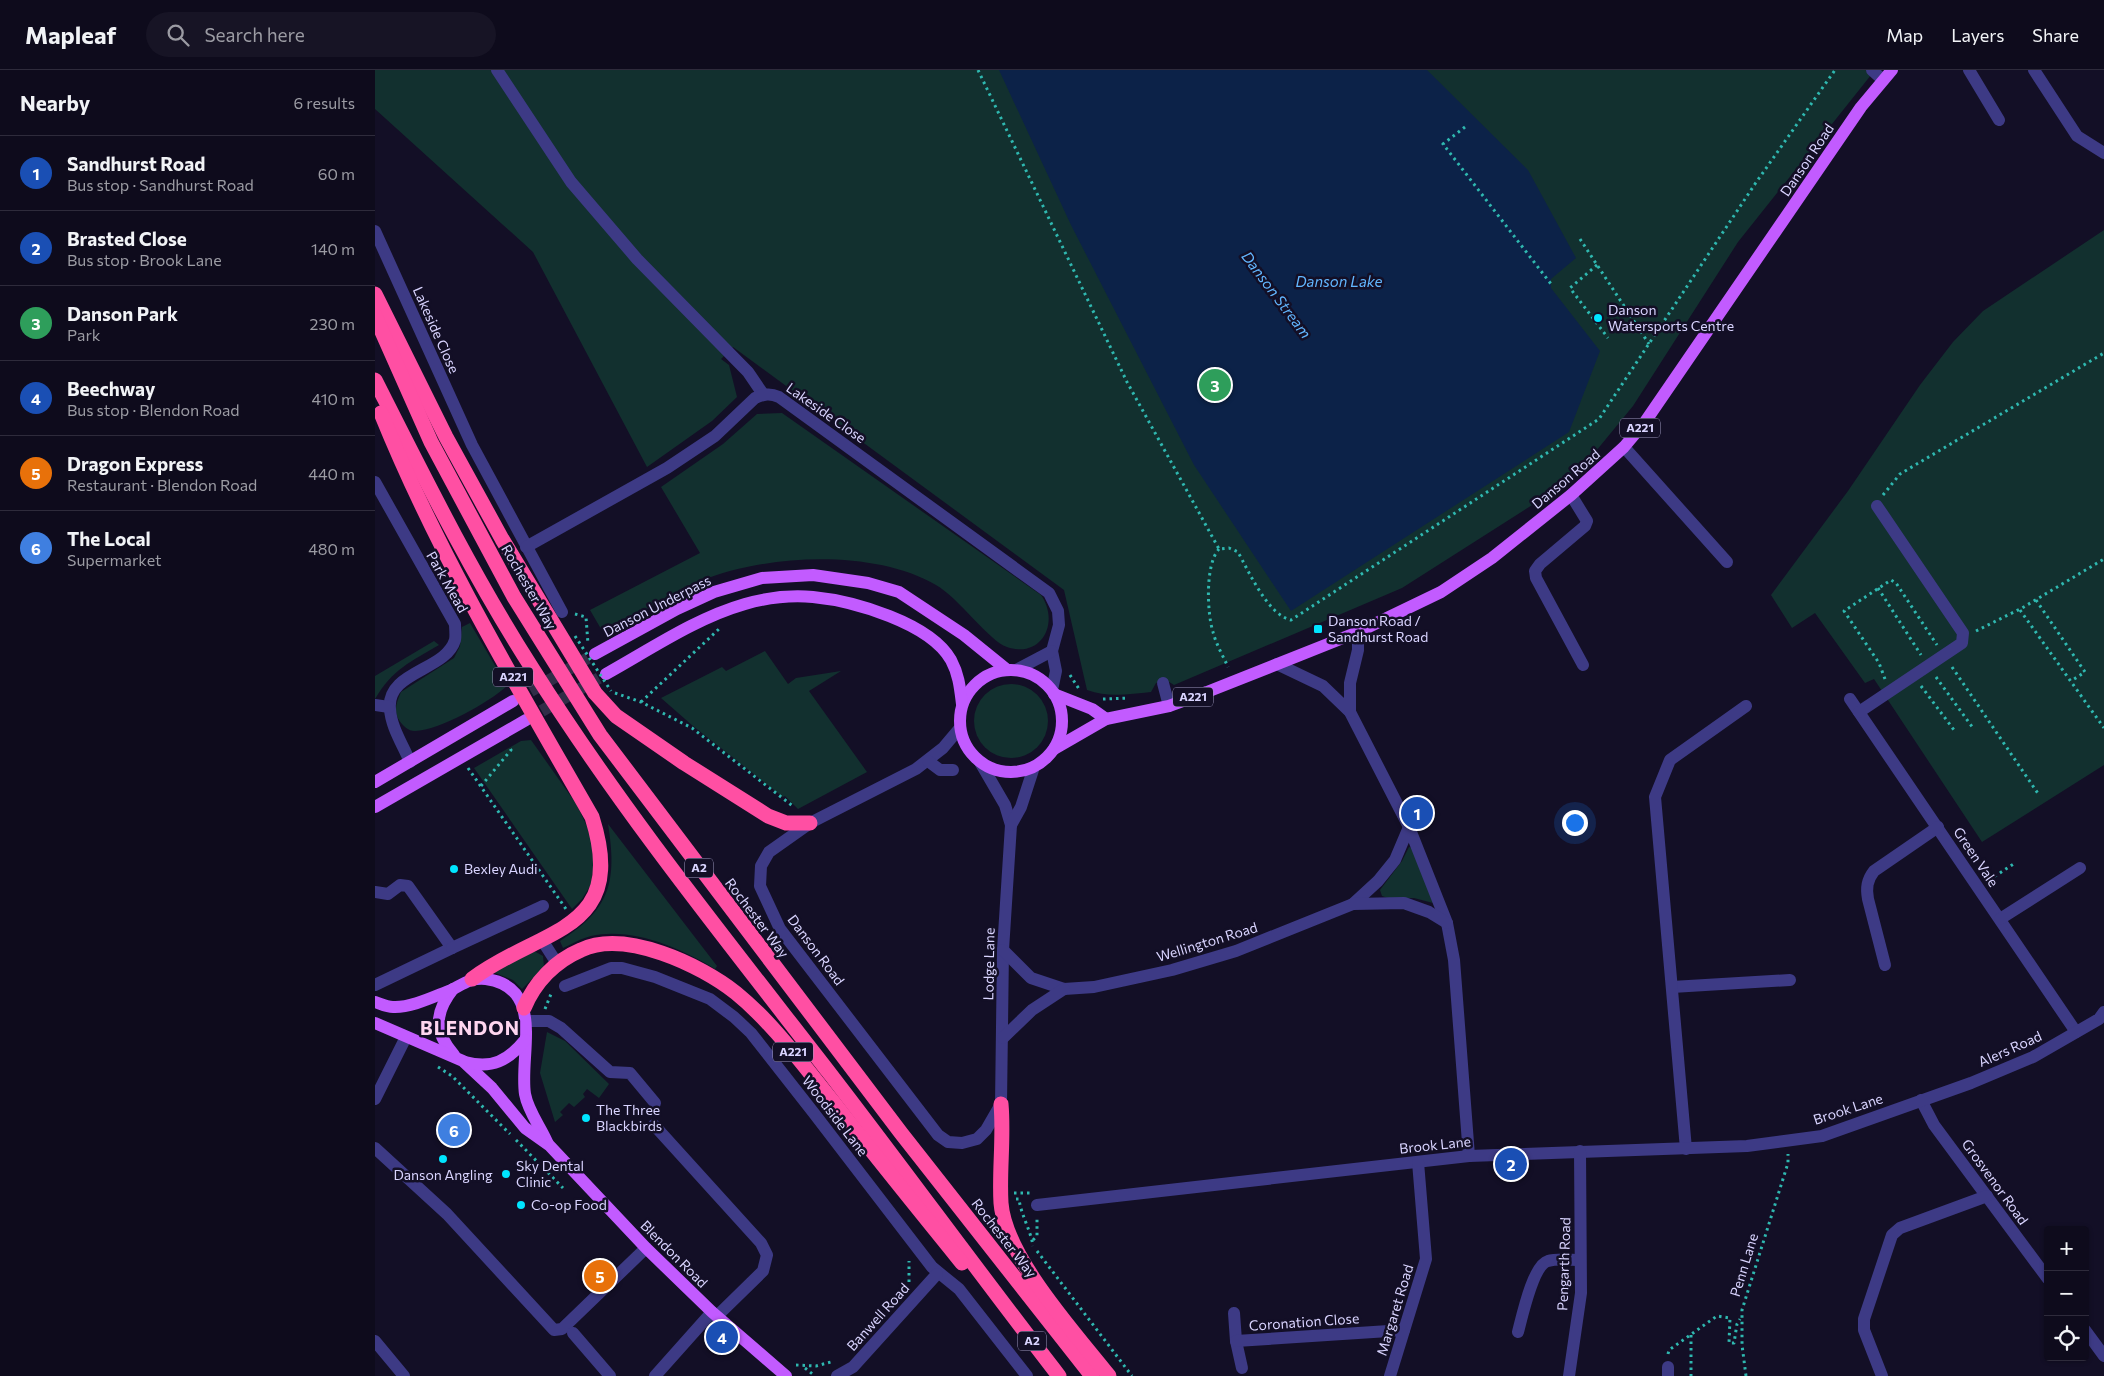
<!DOCTYPE html>
<meta charset="utf-8">
<style>
:root{--surface:#0e0b1c;--page:#171425;--text:#f1f3f6;--muted:#9b9ba3;--line:#2e2b3b;--accent:#0f766e}
body{margin:0;font-family:Commissioner,sans-serif;background:var(--page);color:var(--text)}
.controls{position:absolute;right:15px;bottom:15px;display:grid;overflow:hidden;border-radius:5px;box-shadow:0 1px 4px #0004}
.controls button{width:45px;height:45px;display:grid;place-items:center;padding:0;border:0;border-bottom:1px solid var(--line);background:var(--surface);color:var(--text);font:25px sans-serif}
.you{position:absolute;left:1199px;top:752px;width:18px;height:18px;margin:-12px;border:4px solid #fff;border-radius:50%;background:#1a73e8;box-shadow:0 0 0 8px #1a73e833}
.badge{display:grid;place-items:center;width:32px;height:32px;border-radius:50%;background:var(--accent);color:#fff;font-size:16px;font-weight:700}
.pin{position:absolute;translate:-50% -50%;border:2px solid #fff;box-shadow:0 1px 5px #0006}
.list{margin:0;padding:0;list-style:none}
h2{display:flex;justify-content:space-between;align-items:center;height:65px;margin:0;padding:0 20px;font-size:21px}
h2 small{font-size:16px;font-weight:400;color:var(--muted)}
.list li{display:grid;grid-template-columns:32px 1fr auto;gap:15px;align-items:center;box-sizing:border-box;height:75px;padding:0 20px;border-top:1px solid var(--line)}
.list b{display:block;font-size:19px;white-space:nowrap}
.list p{margin:0;font-size:16px;white-space:nowrap;color:var(--muted)}
.list em{font-size:16px;font-style:normal;color:var(--muted)}
.icon{flex:none;width:28px;height:28px;fill:none;stroke:currentColor;stroke-width:2;stroke-linecap:round;stroke-linejoin:round}
.map{position:relative;flex:none;width:1729px;height:1306px;overflow:hidden}
header{display:flex;align-items:center;gap:30px;box-sizing:border-box;height:70px;padding:0 25px;background:var(--surface);border-bottom:1px solid var(--line)}
header strong{font-size:24px}
nav{display:flex;gap:28px;margin-inline-start:auto;font-size:18px}
.search{width:350px;height:45px;background:var(--page);display:flex;align-items:center;gap:12px;box-sizing:border-box;padding:0 18px;border-radius:28px;color:var(--muted);font-size:19px}
main{display:flex}
aside{flex:1;background:var(--surface)}
.map>svg:first-child{display:block}
</style>
<header>
<strong>Mapleaf</strong>
<div class="search"><svg class="icon" aria-label="search" viewBox="0 0 24 24"><circle cx="10" cy="10" r="6"/><path d="M15 15l6 6"/></svg>Search here</div>
<nav><a>Map</a><a>Layers</a><a>Share</a></nav>
</header>
<main>
<aside>
<h2>Nearby<small>6 results</small></h2>
<ul class="list">
<li><span class="badge" style="background:#1a4fb4">1</span><div><b>Sandhurst Road</b><p>Bus stop · Sandhurst Road</p></div><em>60 m</em></li>
<li><span class="badge" style="background:#1a4fb4">2</span><div><b>Brasted Close</b><p>Bus stop · Brook Lane</p></div><em>140 m</em></li>
<li><span class="badge" style="background:#2e9e5b">3</span><div><b>Danson Park</b><p>Park</p></div><em>230 m</em></li>
<li><span class="badge" style="background:#1a4fb4">4</span><div><b>Beechway</b><p>Bus stop · Blendon Road</p></div><em>410 m</em></li>
<li><span class="badge" style="background:#e8710a">5</span><div><b>Dragon Express</b><p>Restaurant · Blendon Road</p></div><em>440 m</em></li>
<li><span class="badge" style="background:#3f7fe0">6</span><div><b>The Local</b><p>Supermarket</p></div><em>480 m</em></li>
</ul>
</aside>
<div class="map">
<svg width="1729" height="1306" viewBox="0 0 1729 1306">
<rect width="100%" height="100%" fill="#130f26"/>
<!-- green -->
<g fill="#12302f">
<path d="M0,0H1500L1363,172L1258,336L1198,409L1027,518L799,615L791,610L781,613L776,622C754,624 734,628 712,620L689,520L358,277L346,289L354,295L362,327L337,351L272,397L158,182L0,39Z"/>
<path d="M1729,160V695L1607,772L1499,609L1490,613L1440,543L1417,558L1396,525L1473,421L1545,315L1578,272L1608,241Z"/>
<path d="M407,343L666,525C685,552 667,589 632,577C614,571 584,528 561,515C499,479 391,484 326,511C292,526 261,546 229,564L215,540L325,483L286,417L348,374L382,344Z"/>
<path d="M95,553L132,616C113,633 65,660 40,661C33,661 28,656 24,650C18,641 22,631 26,622L79,588L85,576L87,557Z"/>
<path d="M59,571L64,575C35,592 18,599 0,629V606Z"/>
<path d="M390,581L413,614L421,608L466,601L434,621L492,702L423,739L410,726L408,727L318,656L286,628L347,597L351,601Z"/>
<circle cx="636" cy="651" r="37"/>
<path d="M156,670L202,735L220,774L217,813L207,829L197,839L99,698L146,671Z"/>
<path d="M233,754L342,896L340,899C305,878 258,857 216,866C207,868 197,874 188,878L185,871C236,839 242,811 233,754Z"/>
<path d="M1034,777L1038,778L1058,833L1039,828H1013L1007,826L1005,820L1027,791Z"/>
<path d="M159,881L168,886L169,897L147,919L138,910L120,903V899Z"/>
<path d="M172,962L190,971L234,1014L224,1028L212,1019L208,1024L210,1027L199,1037L194,1033L185,1042L188,1045L180,1052L165,1003Z"/>
</g>
<!-- water -->
<path fill="#0c2248" d="M624,0H1052L1153,100L1201,188L1176,209V218L1225,281L1194,362L916,541L819,395L696,155Z"/>
<g fill="none" stroke-linecap="round" stroke-linejoin="round">
<!-- major-tunnel -->
<g stroke="#312d47" stroke-width="12" stroke-dasharray="12 6" stroke-linecap="butt">
<path d="M140,630L220,584"/>
<path d="M151,650L231,604"/>
</g>
<!-- path -->
<g stroke="#2fb8b0" stroke-width="3" stroke-dasharray="2.5 4" stroke-linecap="butt">
<path d="M603,0L752,312L844,479L854,478L863,482C874,502 893,545 916,550L1224,349L1380,114L1460,0"/>
<path d="M1090,57L1068,74L1176,214"/>
<path d="M1205,169L1274,274"/>
<path d="M1222,195L1195,218L1233,268"/>
<path d="M1508,425L1525,404L1729,283"/>
<path d="M844,479C830,494 832,543 838,562C841,574 848,586 853,597"/>
<path d="M1503,518L1546,585"/>
<path d="M1661,530L1710,602L1696,611"/>
<path d="M1645,540L1729,658"/>
<path d="M200,544L211,547L213,574"/>
<path d="M1601,561L1647,538L1729,489"/>
<path d="M1577,597L1664,725"/>
<path d="M695,605L704,619"/>
<path d="M1561,607L1598,658"/>
<path d="M1510,609L1504,593L1469,541L1516,510L1521,513L1562,575"/>
<path d="M1546,616L1579,660"/>
<path d="M240,623L266,632L317,658L419,737"/>
<path d="M728,629L754,628"/>
<path d="M266,632L344,559"/>
<path d="M93,698L191,839"/>
<path d="M106,716L136,680L134,676"/>
<path d="M1614,810L1640,793"/>
<path d="M170,939L176,924"/>
<path d="M63,997L77,1006L135,1064"/>
<path d="M141,1070L188,1118"/>
<path d="M639,1123H655"/>
<path d="M641,1129H644C646,1145 656,1161 658,1176"/>
<path d="M658,1170L662,1166V1147"/>
<path d="M662,1181L757,1306"/>
<path d="M534,1212V1191"/>
<path d="M1316,1265V1306"/>
<path d="M1293,1284L1294,1280L1342,1246L1355,1248L1354,1273H1359L1362,1254L1365,1249"/>
<path d="M421,1295L441,1296L456,1292"/>
<path d="M430,1298L440,1306"/>
<path d="M1371,1306L1367,1275V1240L1413,1093V1084"/>
</g>
<!-- minor -->
<g stroke="#3d3a85" stroke-width="12">
<path d="M122,0L196,112L262,189L373,302L388,324"/>
<path d="M1497,0L1508,10"/>
<path d="M1594,0L1624,50"/>
<path d="M1659,0L1702,66L1729,83"/>
<path d="M0,161L97,375L187,542"/>
<path d="M1249,377L1352,492"/>
<path d="M0,412L80,554C80,559 81,565 80,570C71,601 11,601 15,639C16,657 28,675 35,692"/>
<path d="M1196,425L1212,451L1210,456L1165,494L1160,501L1161,508L1208,595"/>
<path d="M151,477L292,398L340,366L380,328C389,324 395,323 404,327L674,523L683,541L684,555L677,581L681,601L677,620"/>
<path d="M902,594L948,616L975,642L1034,757L1072,853L1079,890L1094,1086"/>
<path d="M641,600L677,581"/>
<path d="M788,613L794,636"/>
<path d="M1475,629L1701,962"/>
<path d="M0,635L14,637"/>
<path d="M975,642V613L983,580V562"/>
<path d="M1484,642L1587,573L1588,563L1502,436"/>
<path d="M584,659L568,678L541,699L435,753L394,782L386,796L385,816L405,859L563,1065L573,1072L587,1073L602,1069L611,1060L626,1034L628,880L636,755L630,735L605,692"/>
<path d="M553,691L565,700H578"/>
<path d="M636,755L646,737L659,697"/>
<path d="M0,822L13,824L25,815L33,816L77,878L0,915"/>
<path d="M978,834L1003,811L1020,790L1034,757"/>
<path d="M1625,849L1705,798"/>
<path d="M167,870L183,895"/>
<path d="M77,878L168,836"/>
<path d="M628,880L656,908L689,919L719,917L797,900L861,881L978,834L1029,833L1054,842L1072,853"/>
<path d="M1510,895L1493,829C1491,818 1492,810 1499,801L1563,757"/>
<path d="M190,916L236,898H247L280,907L335,929L359,947L376,963L438,1042L557,1197L584,1219L652,1306"/>
<path d="M1297,917L1415,910"/>
<path d="M152,951H174L186,958L235,1002L255,1003L280,1033"/>
<path d="M628,968L657,940L689,919"/>
<path d="M0,1029L31,967"/>
<path d="M1546,1030L1559,1055L1673,1209"/>
<path d="M279,1055L386,1173L392,1185L388,1201L341,1247"/>
<path d="M0,1078L72,1144L179,1260L187,1259L271,1178"/>
<path d="M1311,1079L1280,727L1295,690L1371,636"/>
<path d="M662,1135L1094,1086L1372,1076L1447,1066L1596,1013L1658,987L1724,949L1729,942"/>
<path d="M859,1243L861,1271L867,1298"/>
<path d="M1710,1260L1729,1286"/>
<path d="M1143,1262C1147,1247 1158,1195 1173,1191C1182,1188 1196,1190 1205,1190"/>
<path d="M198,1263L235,1306"/>
<path d="M0,1271L29,1306"/>
<path d="M861,1271L1029,1260"/>
<path d="M280,1306L337,1242"/>
<path d="M462,1306L478,1297L562,1204"/>
<path d="M1015,1306L1051,1189L1043,1092"/>
<path d="M1194,1306L1206,1223L1205,1081"/>
<path d="M1293,1306V1297"/>
<path d="M1507,1306L1489,1260V1249L1517,1165L1525,1158L1612,1126"/>
</g>
<!-- major -->
<g stroke="#c25bff" stroke-width="12">
<path d="M220,584L302,539L339,522L387,508L438,505L493,513L524,522L589,565L631,599"/>
<circle cx="636" cy="651" r="51"/>
<path d="M231,604C276,579 321,548 370,534C391,528 416,525 438,527C479,531 555,553 576,590C584,605 585,618 587,634"/>
<path d="M679,624L717,639L731,649"/>
<path d="M679,679L731,649L794,636L832,622L983,562L1066,522L1117,488L1196,425L1249,377L1270,352L1486,37L1517,0"/>
<path d="M0,712L138,631"/>
<path d="M0,737L151,650"/>
<path d="M78,919C59,943 59,962 79,985"/>
<path d="M0,932C6,934 12,937 18,937C36,938 60,926 76,920C88,914 97,907 111,909C171,917 144,985 150,1024C153,1041 165,1056 172,1072"/>
<path d="M0,953L88,991L117,1018L150,1058L174,1075L271,1178L337,1242L411,1306"/>
<path d="M90,992C117,999 133,991 150,970"/>
</g>
<!-- highway -->
<g stroke="#ff4fa3" stroke-width="15">
<path d="M0,224L71,367L127,469L220,623L241,646L309,693L393,746L411,753H435"/>
<path d="M0,246L56,372L139,527L225,665L526,1063L717,1306"/>
<path d="M0,310C49,407 98,506 157,598C247,741 353,872 456,1005C533,1105 607,1207 684,1306"/>
<path d="M6,343C63,484 142,616 217,747C254,863 166,857 97,909"/>
<path d="M149,938C160,912 180,891 206,880C250,859 326,895 361,923C399,954 428,995 459,1033C501,1087 544,1140 587,1193"/>
<path d="M626,1034C629,1068 624,1101 626,1133C630,1187 701,1264 734,1306"/>
</g>
<!-- path-bridge -->
<path stroke="#2fb8b0" stroke-width="3" stroke-dasharray="2.5 4" stroke-linecap="butt" d="M200,566L236,621"/>
</g>
<!-- markers -->
<g fill="#00e5ff" stroke="#130f26" stroke-width="2">
<circle cx="1223" cy="248" r="5"/>
<rect x="938" y="554" width="10" height="10" rx="2.5"/>
<circle cx="79" cy="799" r="5"/>
<circle cx="211" cy="1048" r="5"/>
<circle cx="68" cy="1089" r="5"/>
<circle cx="131" cy="1104" r="5"/>
<circle cx="146" cy="1135" r="5"/>
</g>
<g text-anchor="middle" stroke-width="5" stroke-linejoin="round" paint-order="stroke">
<!-- shield labels -->
<g fill="#130f26" stroke="#9e99be" stroke-width="1">
<rect x="1245" y="348.5" width="40" height="19" rx="4"/>
<rect x="118" y="597.5" width="40" height="19" rx="4"/>
<rect x="798" y="617.5" width="40" height="19" rx="4"/>
<rect x="310" y="788.5" width="28" height="19" rx="4"/>
<rect x="398" y="972.5" width="40" height="19" rx="4"/>
<rect x="643" y="1261.5" width="28" height="19" rx="4"/>
</g>
<g font-size="12" font-weight="bold" fill="#d9d4ff">
<text x="1265" y="362">A221</text>
<text x="138" y="611">A221</text>
<text x="818" y="631">A221</text>
<text x="324" y="802">A2</text>
<text x="418" y="986">A221</text>
<text x="657" y="1275">A2</text>
</g>
<!-- street labels -->
<g font-size="14" fill="#d9d4ff" stroke="#130f26">
<text transform="translate(1432 90) rotate(-56)" y="5">Danson Road</text>
<text transform="translate(61 260) rotate(66)" y="5">Lakeside Close</text>
<text transform="translate(451 343) rotate(35)" y="5">Lakeside Close</text>
<text transform="translate(1191 409) rotate(-40)" y="5">Danson Road</text>
<text transform="translate(72 512) rotate(60)" y="5">Park Mead</text>
<text transform="translate(154 517) rotate(60)" y="5">Rochester Way</text>
<text transform="translate(282 536) rotate(-27)" y="5">Danson Underpass</text>
<text transform="translate(1601 787) rotate(56)" y="5">Green Vale</text>
<text transform="translate(382 848) rotate(53)" y="5">Rochester Way</text>
<text transform="translate(832 872) rotate(-17)" y="5">Wellington Road</text>
<text transform="translate(441 880) rotate(53)" y="5">Danson Road</text>
<text transform="translate(614 894) rotate(-89)" y="5">Lodge Lane</text>
<text transform="translate(1635 979) rotate(-24)" y="5">Alers Road</text>
<text transform="translate(1473 1039) rotate(-18)" y="5">Brook Lane</text>
<text transform="translate(460 1046) rotate(52)" y="5">Woodside Lane</text>
<text transform="translate(1060 1075) rotate(-6)" y="5">Brook Lane</text>
<text transform="translate(1620 1112) rotate(54)" y="5">Grosvenor Road</text>
<text transform="translate(629 1168) rotate(52)" y="5">Rochester Way</text>
<text transform="translate(299 1184) rotate(45)" y="5">Blendon Road</text>
<text transform="translate(1189 1194) rotate(-88)" y="5">Pengarth Road</text>
<text transform="translate(1369 1195) rotate(-73)" y="5">Penn Lane</text>
<text transform="translate(1020 1240) rotate(-73)" y="5">Margaret Road</text>
<text transform="translate(503 1247) rotate(-48)" y="5">Banwell Road</text>
<text transform="translate(929 1252) rotate(-4)" y="5">Coronation Close</text>
</g>
<!-- poi labels -->
<g font-size="14" fill="#d9d4ff" stroke="#130f26" text-anchor="start">
<text x="1233" y="245">Danson<tspan x="1233" dy="16">Watersports Centre</tspan></text>
<text x="953" y="556">Danson Road /<tspan x="953" dy="16">Sandhurst Road</tspan></text>
<text x="89" y="804">Bexley Audi</text>
<text x="221" y="1045">The Three<tspan x="221" dy="16">Blackbirds</tspan></text>
<text x="141" y="1101">Sky Dental<tspan x="141" dy="16">Clinic</tspan></text>
<text x="68" y="1110" text-anchor="middle">Danson Angling</text>
<text x="156" y="1140">Co-op Food</text>
</g>
<!-- water labels -->
<g font-size="15" font-style="italic" fill="#62b6ff" stroke="#130f26">
<text x="964" y="217">Danson Lake</text>
<text transform="translate(901 225) rotate(53)" y="5">Danson Stream</text>
</g>
<!-- district labels -->
<g font-size="19" font-weight="bold" letter-spacing="1" fill="#ffd6f0" stroke="#130f26">
<text x="95" y="965">BLENDON</text>
</g>
</g>
</svg>
<div class="controls">
<button>+</button>
<button>−</button>
<button><svg class="icon" aria-label="locate" viewBox="0 0 24 24"><circle cx="12" cy="12" r="6"/><path d="M12 2v4M12 18v4M2 12h4M18 12h4"/></svg></button>
</div>
<div class="you"></div>
<div class="pin badge" style="left:1042px;top:743px;background:#1a4fb4">1</div>
<div class="pin badge" style="left:1136px;top:1094px;background:#1a4fb4">2</div>
<div class="pin badge" style="left:840px;top:315px;background:#2e9e5b">3</div>
<div class="pin badge" style="left:347px;top:1267px;background:#1a4fb4">4</div>
<div class="pin badge" style="left:225px;top:1206px;background:#e8710a">5</div>
<div class="pin badge" style="left:79px;top:1060px;background:#3f7fe0">6</div>
</div>
</main>
